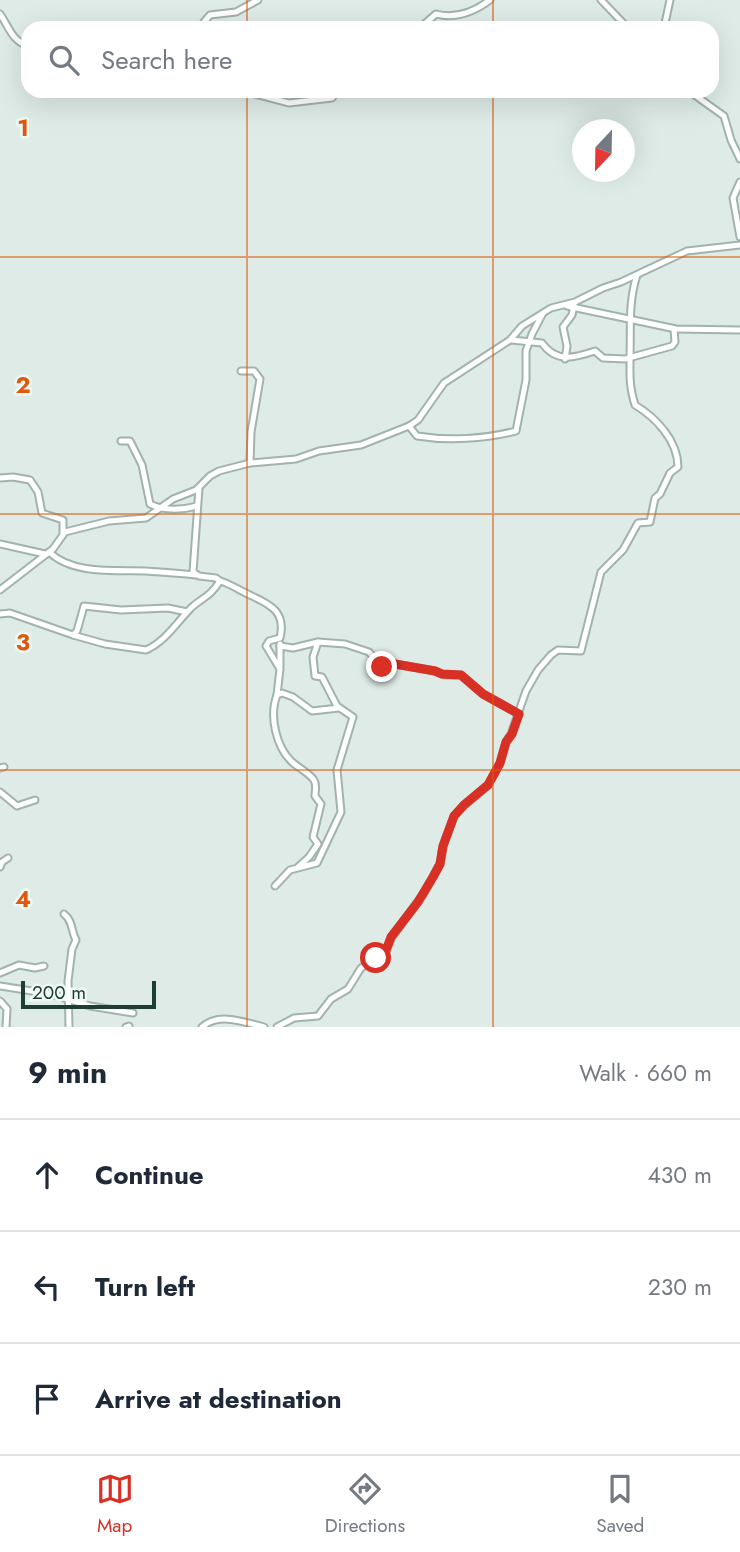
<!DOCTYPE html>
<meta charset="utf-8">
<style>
:root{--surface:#fff;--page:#f2f2f3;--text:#1f2937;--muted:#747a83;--line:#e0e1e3;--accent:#d93025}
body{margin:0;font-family:Jost,sans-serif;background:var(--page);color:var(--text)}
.compass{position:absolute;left:572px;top:119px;width:63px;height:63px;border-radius:50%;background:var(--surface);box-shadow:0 7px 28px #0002;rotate:202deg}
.scale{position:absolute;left:21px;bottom:18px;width:135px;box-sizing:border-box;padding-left:7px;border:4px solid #1e3d35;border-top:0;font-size:19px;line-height:24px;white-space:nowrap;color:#1e3d35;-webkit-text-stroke:5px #eff8f3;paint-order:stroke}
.stop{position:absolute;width:21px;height:21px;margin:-16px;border:5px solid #d93025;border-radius:50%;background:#fff}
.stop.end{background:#d93025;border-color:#fff;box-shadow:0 2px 7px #0008}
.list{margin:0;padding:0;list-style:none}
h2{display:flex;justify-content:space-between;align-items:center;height:91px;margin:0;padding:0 28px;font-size:30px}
h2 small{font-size:23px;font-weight:400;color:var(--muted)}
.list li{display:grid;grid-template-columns:46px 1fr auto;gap:21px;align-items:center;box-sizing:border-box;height:112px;padding:0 28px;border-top:2px solid var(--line)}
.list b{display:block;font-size:26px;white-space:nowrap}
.list em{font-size:23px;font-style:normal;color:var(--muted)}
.icon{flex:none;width:38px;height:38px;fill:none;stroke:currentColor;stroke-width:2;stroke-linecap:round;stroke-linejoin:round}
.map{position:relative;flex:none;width:740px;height:1027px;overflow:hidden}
.search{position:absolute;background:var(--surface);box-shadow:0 7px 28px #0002;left:21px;right:21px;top:21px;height:77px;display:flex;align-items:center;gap:18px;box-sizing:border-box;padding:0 24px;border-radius:21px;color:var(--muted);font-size:26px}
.sheet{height:427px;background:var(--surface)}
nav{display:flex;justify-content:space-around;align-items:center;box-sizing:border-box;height:98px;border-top:2px solid var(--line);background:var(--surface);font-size:19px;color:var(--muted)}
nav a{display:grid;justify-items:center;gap:4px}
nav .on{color:var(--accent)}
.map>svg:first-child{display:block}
</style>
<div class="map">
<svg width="740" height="1027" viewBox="0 0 740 1027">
<rect width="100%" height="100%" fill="#deebe6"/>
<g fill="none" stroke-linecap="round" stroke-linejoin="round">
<!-- minor casing -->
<g stroke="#a1b3ad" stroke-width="9">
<g id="minor">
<path d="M601,0L628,28"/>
<path d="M0,14C9,27 12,41 28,46"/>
<path d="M205,28L204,22L210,15L236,12L258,0"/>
<path d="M420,28L436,14C455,19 474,12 490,0"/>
<path d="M664,28L670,0"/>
<path d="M220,91L251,93L289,103L332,98L337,91"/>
<path d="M689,91L724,116L731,140L740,159"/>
<path d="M740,182L733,198L740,237"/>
<path d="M567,306L676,329L740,330"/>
<path d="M511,340L542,343C556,363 574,358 595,351L603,358L625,359L672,346L675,342L674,329"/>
<path d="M565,359L567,346L563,327L572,315L574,305"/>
<path d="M241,371H254L260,379L251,432L250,463"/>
<path d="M409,426L417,436C448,441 485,439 516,431L526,380V351L532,334L542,315"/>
<path d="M121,441H130L142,465L150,504C163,511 183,510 197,506"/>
<path d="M0,478L13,477L30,480L38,492L42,513L63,520V534"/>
<path d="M199,488L193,572L199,576L216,578L220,581"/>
<path d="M0,544L45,554"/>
<path d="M49,552C73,575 116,570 146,571C162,572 179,573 196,575"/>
<path d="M0,590L53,549L65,532L109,521L146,518L173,499L196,490L210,476L219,471L250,463L296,459L319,451L361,445L409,426L418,420L444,383L510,340L522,326L551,308L575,302L603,288L621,282L687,251L740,245"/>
<path d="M0,614L10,613L73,635L77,631L84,606L121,610L168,608L187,612"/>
<path d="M73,635L105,644L146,650C165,642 177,622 191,608C204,596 209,598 220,581L226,583C235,587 243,592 252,596C272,605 286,613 280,638L269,641L266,646L280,669L277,695"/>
<path d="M280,644V666"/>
<path d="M280,646L293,648L318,642L345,644L369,652L382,667L395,664L435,671L444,675H461L483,694L519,714"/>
<path d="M0,768L4,767"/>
<path d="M0,792L17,806L35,800"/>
<path d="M0,867L2,862L8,858"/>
<path d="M298,867L309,857L318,844L313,837L321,804L315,796C315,790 317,785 314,780C309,773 299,768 292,762C276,747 269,716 277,695L282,693L293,697L312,711L339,708"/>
<path d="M275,886L290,870L317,863L341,812L337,770L353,717L337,706L322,677L315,676L313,657L318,642"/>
<path d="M64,914C73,921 71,931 76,940L72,949L68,981L69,1027"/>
<path d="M0,973L19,965L35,968L44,966"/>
<path d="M0,986L51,994L90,1006L133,1013"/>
<path d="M0,1001L7,1009L6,1027"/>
<path d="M126,1027L129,1026"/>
<path d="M202,1027C219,1012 244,1022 264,1027"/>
<path d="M277,1027L294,1018L318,1016L331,999L348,989L361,968L385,953L392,937L424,893L440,864L443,846L454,816L464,805L488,785L500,763L506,742L511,734L526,691L538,670L551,655L558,650L581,651L601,572L623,550L638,523L650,522L655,498L660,494L670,473L678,467C678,440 655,417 635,405C629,385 630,377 630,356C631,328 628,303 637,275"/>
</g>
</g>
<!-- minor -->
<use href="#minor" stroke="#fff" stroke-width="5"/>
</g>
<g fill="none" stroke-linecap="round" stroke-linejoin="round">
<!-- route -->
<path stroke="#d93025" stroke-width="9" d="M376,958L385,953L391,937L418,902L433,877L440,864L443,846L454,816L464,805L488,785L500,763L506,742L512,734L519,714L483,694L461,675L442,674L435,671L395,664L382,667"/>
</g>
<!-- grid -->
<path fill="none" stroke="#de580e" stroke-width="2" stroke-opacity="0.55" d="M247,0V28M493,0V28M247,91V1027M493,91V1027M0,257H740M0,514H740M0,770H740"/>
<g font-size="23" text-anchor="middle" font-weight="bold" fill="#de580e" stroke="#eff8f3" stroke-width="5" stroke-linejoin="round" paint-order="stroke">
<text x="23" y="136">1</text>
<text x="23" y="393">2</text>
<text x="23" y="650">3</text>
<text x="23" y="907">4</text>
</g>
</svg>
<svg class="compass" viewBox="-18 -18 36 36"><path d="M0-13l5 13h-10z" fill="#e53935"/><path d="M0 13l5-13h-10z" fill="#747a83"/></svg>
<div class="scale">200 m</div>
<div class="stop" style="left:376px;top:958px"></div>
<div class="stop end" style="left:382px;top:667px"></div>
<div class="search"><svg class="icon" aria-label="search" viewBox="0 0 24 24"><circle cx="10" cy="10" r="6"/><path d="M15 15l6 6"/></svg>Search here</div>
</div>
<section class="sheet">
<h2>9 min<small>Walk · 660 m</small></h2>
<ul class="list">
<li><svg class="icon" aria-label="ahead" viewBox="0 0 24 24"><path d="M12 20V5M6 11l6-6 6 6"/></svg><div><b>Continue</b></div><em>430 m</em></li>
<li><svg class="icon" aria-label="left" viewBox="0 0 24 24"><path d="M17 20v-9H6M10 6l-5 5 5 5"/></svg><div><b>Turn left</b></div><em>230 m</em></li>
<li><svg class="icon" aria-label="arrive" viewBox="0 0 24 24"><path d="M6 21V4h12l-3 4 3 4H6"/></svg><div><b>Arrive at destination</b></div></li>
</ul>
</section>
<nav>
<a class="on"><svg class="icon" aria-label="map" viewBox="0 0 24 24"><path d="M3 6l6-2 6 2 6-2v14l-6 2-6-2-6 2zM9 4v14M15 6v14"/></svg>Map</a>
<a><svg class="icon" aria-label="directions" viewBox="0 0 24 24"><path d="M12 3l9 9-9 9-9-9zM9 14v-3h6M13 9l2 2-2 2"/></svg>Directions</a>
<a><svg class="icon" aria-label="saved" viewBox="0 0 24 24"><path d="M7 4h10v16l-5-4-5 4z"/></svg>Saved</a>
</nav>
